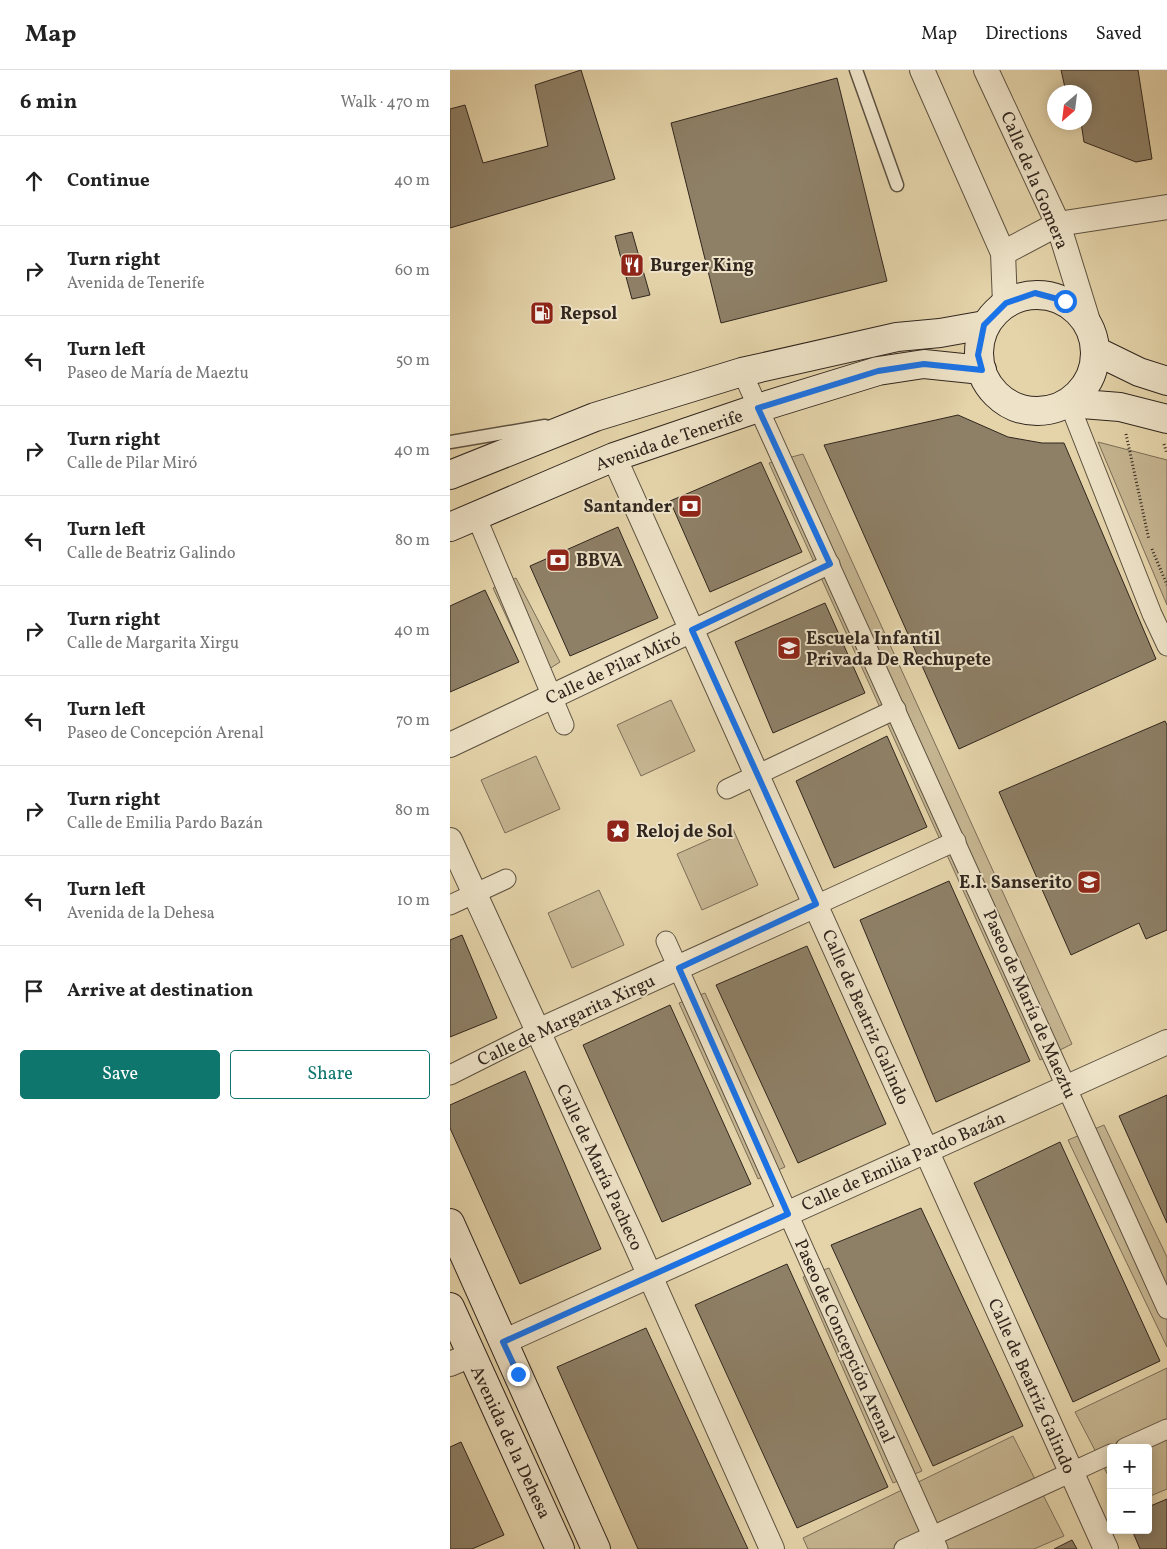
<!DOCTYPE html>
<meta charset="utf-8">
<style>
:root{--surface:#fff;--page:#f6f6f6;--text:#222;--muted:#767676;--line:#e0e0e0;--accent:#0f766e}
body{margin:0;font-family:Vollkorn,serif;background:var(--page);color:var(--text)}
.controls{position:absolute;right:15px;bottom:15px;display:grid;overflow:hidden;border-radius:5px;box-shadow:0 2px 12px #0003}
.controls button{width:45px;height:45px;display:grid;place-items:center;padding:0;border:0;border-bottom:1px solid var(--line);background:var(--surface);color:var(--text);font:25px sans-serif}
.compass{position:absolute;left:597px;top:15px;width:45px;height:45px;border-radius:50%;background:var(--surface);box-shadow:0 2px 12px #0003;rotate:208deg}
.stop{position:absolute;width:15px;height:15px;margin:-11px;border:4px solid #1a73e8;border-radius:50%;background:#fff}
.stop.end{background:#1a73e8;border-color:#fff;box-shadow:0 1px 5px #0008}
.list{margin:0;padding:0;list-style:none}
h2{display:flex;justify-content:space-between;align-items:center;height:65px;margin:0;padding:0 20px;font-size:21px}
h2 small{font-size:16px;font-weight:400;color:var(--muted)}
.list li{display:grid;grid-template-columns:32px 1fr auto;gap:15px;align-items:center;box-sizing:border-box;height:90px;padding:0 20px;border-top:1px solid var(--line)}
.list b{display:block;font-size:19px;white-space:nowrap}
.list p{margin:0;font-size:16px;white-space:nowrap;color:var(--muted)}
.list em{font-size:16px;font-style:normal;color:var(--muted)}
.actions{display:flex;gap:10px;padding:15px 20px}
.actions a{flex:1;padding:11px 0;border:1px solid var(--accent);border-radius:5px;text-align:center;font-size:18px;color:var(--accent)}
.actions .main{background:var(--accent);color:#fff}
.icon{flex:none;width:28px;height:28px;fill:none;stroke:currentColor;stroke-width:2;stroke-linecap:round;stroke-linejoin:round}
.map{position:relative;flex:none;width:717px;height:1479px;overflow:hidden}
header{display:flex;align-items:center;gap:30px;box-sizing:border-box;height:70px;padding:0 25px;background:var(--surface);border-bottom:1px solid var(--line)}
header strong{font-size:24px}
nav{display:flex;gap:28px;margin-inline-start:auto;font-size:18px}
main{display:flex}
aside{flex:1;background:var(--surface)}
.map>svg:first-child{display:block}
</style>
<header>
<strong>Map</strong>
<nav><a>Map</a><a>Directions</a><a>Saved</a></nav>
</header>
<main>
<aside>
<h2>6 min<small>Walk · 470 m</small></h2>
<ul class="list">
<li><svg class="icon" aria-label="ahead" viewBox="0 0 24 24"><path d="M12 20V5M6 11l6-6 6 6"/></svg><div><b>Continue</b></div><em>40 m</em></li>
<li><svg class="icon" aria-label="right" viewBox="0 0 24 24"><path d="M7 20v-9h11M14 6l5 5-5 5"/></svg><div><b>Turn right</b><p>Avenida de Tenerife</p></div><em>60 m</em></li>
<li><svg class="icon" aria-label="left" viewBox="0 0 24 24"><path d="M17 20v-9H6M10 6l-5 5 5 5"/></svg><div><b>Turn left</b><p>Paseo de María de Maeztu</p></div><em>50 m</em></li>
<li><svg class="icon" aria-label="right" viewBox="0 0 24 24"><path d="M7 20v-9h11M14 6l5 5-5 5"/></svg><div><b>Turn right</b><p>Calle de Pilar Miró</p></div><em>40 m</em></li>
<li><svg class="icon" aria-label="left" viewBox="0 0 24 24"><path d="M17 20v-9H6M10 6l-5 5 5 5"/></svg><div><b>Turn left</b><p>Calle de Beatriz Galindo</p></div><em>80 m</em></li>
<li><svg class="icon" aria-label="right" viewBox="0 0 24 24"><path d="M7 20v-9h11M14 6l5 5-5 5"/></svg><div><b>Turn right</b><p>Calle de Margarita Xirgu</p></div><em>40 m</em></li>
<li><svg class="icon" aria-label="left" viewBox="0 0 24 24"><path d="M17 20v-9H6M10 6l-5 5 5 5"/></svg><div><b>Turn left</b><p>Paseo de Concepción Arenal</p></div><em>70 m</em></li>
<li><svg class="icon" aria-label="right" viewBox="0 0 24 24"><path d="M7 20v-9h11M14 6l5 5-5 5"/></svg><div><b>Turn right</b><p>Calle de Emilia Pardo Bazán</p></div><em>80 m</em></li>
<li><svg class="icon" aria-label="left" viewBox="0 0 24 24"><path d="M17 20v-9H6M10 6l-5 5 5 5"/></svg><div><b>Turn left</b><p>Avenida de la Dehesa</p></div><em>10 m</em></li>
<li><svg class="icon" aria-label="arrive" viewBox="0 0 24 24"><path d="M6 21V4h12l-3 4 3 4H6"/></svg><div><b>Arrive at destination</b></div></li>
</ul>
<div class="actions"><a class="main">Save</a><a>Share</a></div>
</aside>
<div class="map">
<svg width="717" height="1479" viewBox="0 0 717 1479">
<rect width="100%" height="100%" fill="#e5d4aa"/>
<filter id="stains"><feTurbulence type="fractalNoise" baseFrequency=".004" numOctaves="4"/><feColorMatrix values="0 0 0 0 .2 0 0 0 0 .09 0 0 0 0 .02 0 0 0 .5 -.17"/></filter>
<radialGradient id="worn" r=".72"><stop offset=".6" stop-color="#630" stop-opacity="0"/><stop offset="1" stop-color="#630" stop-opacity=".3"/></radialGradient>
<!-- green -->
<g fill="#c6b692" stroke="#7b6e58">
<path d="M648,372L717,390V535Z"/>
<path d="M353,384L622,974L590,990L319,393Z"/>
<path d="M66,508L110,592L85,608L43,518Z"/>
<path d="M221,630L245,681L191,706L167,655Z"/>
<path d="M86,686L110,739L55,763L31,710Z"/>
<path d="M283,759L308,815L252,840L227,784Z"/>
<path d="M149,820L174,875L122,898L98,843Z"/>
<path d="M255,923L335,1097L308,1109L229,933Z"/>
<path d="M654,1055L717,1187V1277L618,1070Z"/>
<path d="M379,1198L472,1401L443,1413L353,1207Z"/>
<path d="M717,1298V1419L698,1427V1378H661V1411L625,1342Z"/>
<path d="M563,1366L614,1466L584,1479H358L353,1468Z"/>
</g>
<!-- building -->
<g fill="#8e8067" stroke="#30261e">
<path d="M131,0L165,109L0,158V39L15,35L33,93L98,76L85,15Z"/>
<path d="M611,0H688L702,89L686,92L634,72L631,52H634V22H616Z"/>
<path d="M387,8L437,211L271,253L221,53Z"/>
<path d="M182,162L200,225L182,229L165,166Z"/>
<path d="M508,345L558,367L592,373H614L706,589L509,679L374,375Z"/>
<path d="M311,392L352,482L260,522L220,431Z"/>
<path d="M168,457L208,548L120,586L80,496Z"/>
<path d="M35,520L69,592L0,622V536Z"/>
<path d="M375,533L415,623L323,663L285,572Z"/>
<path d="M715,651L717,655V860L696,869L689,853L621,885L549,722Z"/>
<path d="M437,666L477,757L384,798L346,711Z"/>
<path d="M499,811L580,991L486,1032L410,850Z"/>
<path d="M12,865L47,948L0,967V870Z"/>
<path d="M357,876L436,1054L348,1093L266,915Z"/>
<path d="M220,935L301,1114L212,1152L133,975Z"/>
<path d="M75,1001L151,1179L70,1214L0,1058V1035Z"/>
<path d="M717,1025V1153L669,1046Z"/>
<path d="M610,1072L710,1291L623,1332L524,1113Z"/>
<path d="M471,1138L573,1356L483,1396L381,1175Z"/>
<path d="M337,1194L438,1417L347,1458L245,1235Z"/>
<path d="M196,1258L298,1479H188L107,1297Z"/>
<path d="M11,1372L54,1465L22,1479H0V1377Z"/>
<path d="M717,1429V1479H690L682,1460H698V1437Z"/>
<path d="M622,1470L627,1479H604Z"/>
</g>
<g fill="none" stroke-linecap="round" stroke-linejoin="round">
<!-- service casing -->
<g stroke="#5d5241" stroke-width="15">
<g id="service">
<path d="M406,0L447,115"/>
<path d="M0,372L95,356"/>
</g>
</g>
<!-- pedestrian casing -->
<g stroke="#5d5241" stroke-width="21">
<g id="pedestrian">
<path d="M292,302L717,1239"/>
<path d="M619,333L702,544L717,576"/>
<path d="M26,446L114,655"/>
<path d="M242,560L380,494"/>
<path d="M277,719L446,639"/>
<path d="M0,835L56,809"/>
<path d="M366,835L506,771"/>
<path d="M216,871L488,1479"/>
<path d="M0,1005L88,961"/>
<path d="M675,1378L717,1359"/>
<path d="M454,1479L661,1384"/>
</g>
</g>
<!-- minor casing -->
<g stroke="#5d5241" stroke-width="26">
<g id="minor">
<path d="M472,0L553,183L555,233"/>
<path d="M536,0L608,154L638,251"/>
<path d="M553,183L608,154L717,137"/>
<path d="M164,387C328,751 490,1116 656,1479"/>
<path d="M0,675L242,560"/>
<path d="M0,770L183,1168L322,1479"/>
<path d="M88,961L366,835"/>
<path d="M53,1272L717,972"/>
<path d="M0,1294L21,1285"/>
</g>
</g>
<!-- secondary casing -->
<g stroke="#30261e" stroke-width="30">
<g id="secondary">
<circle cx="587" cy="283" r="58"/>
<path d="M646,281L689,302L717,311"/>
<path d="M619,333L670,337L717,349"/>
<path d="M0,405L145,347L292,302L447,267L490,263L535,255"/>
<path d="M0,457L164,387L308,338L428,301L474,294L532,300"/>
<path d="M0,1153L146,1479"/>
<path d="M0,1237L110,1479"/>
</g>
</g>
<!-- path -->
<g stroke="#30261e" stroke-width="3" stroke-dasharray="1 2.5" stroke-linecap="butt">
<path d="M676,364L699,470"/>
<path d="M714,374L717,384"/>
<path d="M702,479L717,515"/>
</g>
<!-- service -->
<use href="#service" stroke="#eee3c8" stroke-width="12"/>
<!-- pedestrian -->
<use href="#pedestrian" stroke="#eee3c8" stroke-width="19"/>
<!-- minor -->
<use href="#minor" stroke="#eee3c8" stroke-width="24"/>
<!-- secondary -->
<use href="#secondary" stroke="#eee3c8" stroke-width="28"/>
</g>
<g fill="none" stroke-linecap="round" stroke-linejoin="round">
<!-- route -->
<path stroke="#1a73e8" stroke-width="6" d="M68,1304L53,1272L338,1144L229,898L366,834L242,560L380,494L308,338L428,301L474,294L532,300L528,285L534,255L556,233L585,223L615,231"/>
</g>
<!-- icons -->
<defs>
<g id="restaurant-square" transform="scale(1.25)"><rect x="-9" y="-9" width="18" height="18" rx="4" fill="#8f2418" stroke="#eee3c8"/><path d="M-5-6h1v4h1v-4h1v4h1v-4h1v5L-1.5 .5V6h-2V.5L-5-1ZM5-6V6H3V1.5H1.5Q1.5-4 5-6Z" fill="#fff"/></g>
<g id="fuel-square" transform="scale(1.25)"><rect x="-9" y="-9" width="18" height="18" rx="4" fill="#8f2418" stroke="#eee3c8"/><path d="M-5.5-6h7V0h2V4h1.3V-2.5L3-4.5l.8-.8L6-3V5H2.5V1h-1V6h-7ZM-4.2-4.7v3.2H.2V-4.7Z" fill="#fff"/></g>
<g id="bank-square" transform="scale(1.25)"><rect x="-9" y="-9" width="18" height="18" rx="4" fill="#8f2418" stroke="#eee3c8"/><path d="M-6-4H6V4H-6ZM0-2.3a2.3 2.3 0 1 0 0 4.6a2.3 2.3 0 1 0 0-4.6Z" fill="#fff"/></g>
<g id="school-square" transform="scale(1.25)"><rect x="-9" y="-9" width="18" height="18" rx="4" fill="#8f2418" stroke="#eee3c8"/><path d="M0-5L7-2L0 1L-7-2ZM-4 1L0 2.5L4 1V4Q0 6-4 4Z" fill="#fff"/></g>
<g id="sight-square" transform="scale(1.25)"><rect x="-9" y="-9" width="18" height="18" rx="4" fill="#8f2418" stroke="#eee3c8"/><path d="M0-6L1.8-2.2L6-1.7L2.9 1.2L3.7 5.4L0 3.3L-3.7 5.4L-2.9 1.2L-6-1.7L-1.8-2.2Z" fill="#fff"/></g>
</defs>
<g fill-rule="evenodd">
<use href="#restaurant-square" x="182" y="195"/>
<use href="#fuel-square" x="92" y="243"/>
<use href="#bank-square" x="240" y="436"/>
<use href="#bank-square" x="108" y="490"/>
<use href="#school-square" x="339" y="578"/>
<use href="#sight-square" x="168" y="761"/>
<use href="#school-square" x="639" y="812"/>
</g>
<g text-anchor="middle" stroke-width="4" stroke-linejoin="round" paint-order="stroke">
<!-- street labels -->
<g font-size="18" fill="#30261e" stroke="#eee3c8">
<text transform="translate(585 110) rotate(67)" y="6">Calle de la Gomera</text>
<text transform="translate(219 370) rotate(-19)" y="6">Avenida de Tenerife</text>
<text transform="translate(163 598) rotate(-25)" y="6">Calle de Pilar Miró</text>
<text transform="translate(580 934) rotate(66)" y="6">Paseo de María de Maeztu</text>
<text transform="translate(416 947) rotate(66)" y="6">Calle de Beatriz Galindo</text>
<text transform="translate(116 950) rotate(-25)" y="6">Calle de Margarita Xirgu</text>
<text transform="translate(453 1091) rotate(-24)" y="6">Calle de Emilia Pardo Bazán</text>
<text transform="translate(150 1097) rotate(65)" y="6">Calle de María Pacheco</text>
<text transform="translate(395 1271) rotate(66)" y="6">Paseo de Concepción Arenal</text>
<text transform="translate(582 1316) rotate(66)" y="6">Calle de Beatriz Galindo</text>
<text transform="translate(61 1372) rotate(65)" y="6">Avenida de la Dehesa</text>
</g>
<!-- poi labels -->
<g font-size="18" font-weight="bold" fill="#30261e" stroke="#eee3c8" text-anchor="start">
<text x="200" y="201">Burger King</text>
<text x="110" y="249">Repsol</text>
<text x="222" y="442" text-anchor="end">Santander</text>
<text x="126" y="496">BBVA</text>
<text x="356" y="574">Escuela Infantil<tspan x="356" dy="21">Privada De Rechupete</tspan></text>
<text x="186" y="767">Reloj de Sol</text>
<text x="622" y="818" text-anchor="end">E.I. Sanserito</text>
</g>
</g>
<rect width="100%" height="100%" filter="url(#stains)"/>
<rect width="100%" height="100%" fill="url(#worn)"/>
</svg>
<div class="controls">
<button>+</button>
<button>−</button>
</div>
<svg class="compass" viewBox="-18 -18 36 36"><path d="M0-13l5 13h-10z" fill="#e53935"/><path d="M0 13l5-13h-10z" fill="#767676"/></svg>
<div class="stop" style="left:615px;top:231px"></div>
<div class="stop end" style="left:68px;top:1304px"></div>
</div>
</main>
